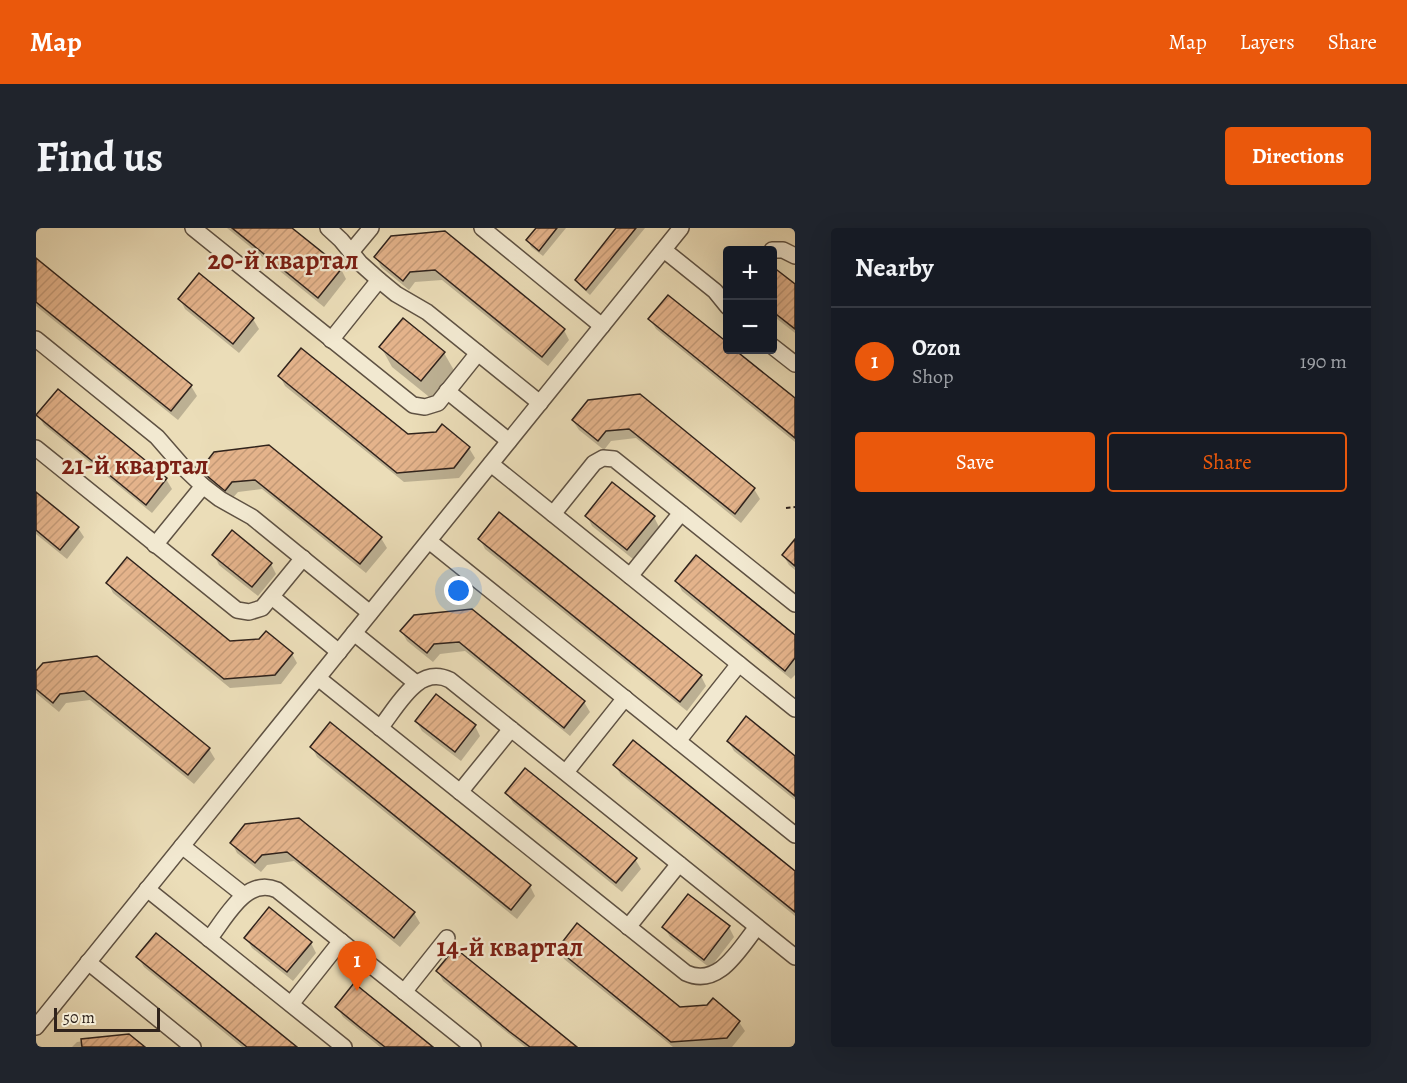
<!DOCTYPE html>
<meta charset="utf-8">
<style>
:root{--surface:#171b24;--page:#20242c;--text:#f1f3f6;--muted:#9ea1a6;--line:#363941;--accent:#ea580c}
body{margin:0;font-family:Alegreya,serif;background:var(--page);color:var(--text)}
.controls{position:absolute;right:18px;top:18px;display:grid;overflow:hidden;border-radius:6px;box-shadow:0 6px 24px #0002}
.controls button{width:54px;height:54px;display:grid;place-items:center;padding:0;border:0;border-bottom:2px solid var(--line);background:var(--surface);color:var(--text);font:30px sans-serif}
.scale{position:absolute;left:18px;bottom:15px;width:106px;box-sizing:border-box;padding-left:6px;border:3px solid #30231c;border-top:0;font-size:16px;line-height:21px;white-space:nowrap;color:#30231c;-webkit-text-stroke:4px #f2e9d1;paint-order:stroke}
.you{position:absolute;left:423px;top:363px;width:21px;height:21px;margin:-15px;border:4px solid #fff;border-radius:50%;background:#1a73e8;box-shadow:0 0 0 9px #1a73e833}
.badge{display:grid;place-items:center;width:39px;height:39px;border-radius:50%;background:var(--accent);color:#fff;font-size:20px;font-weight:700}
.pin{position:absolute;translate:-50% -50px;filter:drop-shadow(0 2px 3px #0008)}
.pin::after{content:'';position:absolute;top:32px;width:21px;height:18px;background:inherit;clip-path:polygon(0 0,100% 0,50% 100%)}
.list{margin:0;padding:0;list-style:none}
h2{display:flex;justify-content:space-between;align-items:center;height:78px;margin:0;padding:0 24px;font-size:26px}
h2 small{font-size:20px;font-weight:400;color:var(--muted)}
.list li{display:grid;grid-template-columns:39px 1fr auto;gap:18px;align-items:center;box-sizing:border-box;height:108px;padding:0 24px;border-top:2px solid var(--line)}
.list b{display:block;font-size:22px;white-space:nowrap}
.list p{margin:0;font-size:20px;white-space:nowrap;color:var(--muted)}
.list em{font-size:20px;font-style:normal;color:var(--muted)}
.actions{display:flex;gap:12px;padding:18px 24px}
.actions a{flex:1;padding:14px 0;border:2px solid var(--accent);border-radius:6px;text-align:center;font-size:21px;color:var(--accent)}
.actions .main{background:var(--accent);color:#fff}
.map{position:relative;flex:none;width:759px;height:819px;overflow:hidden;border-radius:6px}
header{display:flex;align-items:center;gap:36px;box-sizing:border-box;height:84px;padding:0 30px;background:var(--accent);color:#fff}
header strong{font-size:28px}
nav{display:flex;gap:33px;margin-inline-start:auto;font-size:21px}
.intro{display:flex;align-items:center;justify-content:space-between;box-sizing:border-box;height:144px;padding:0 36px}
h1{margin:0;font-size:42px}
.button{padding:15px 27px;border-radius:6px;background:var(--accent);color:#fff;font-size:21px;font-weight:700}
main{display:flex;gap:36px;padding:0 36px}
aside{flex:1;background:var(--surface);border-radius:6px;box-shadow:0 6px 24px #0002}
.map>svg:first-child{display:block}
</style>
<header>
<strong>Map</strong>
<nav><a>Map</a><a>Layers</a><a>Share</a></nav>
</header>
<div class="intro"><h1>Find us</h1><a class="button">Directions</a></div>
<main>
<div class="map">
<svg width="759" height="819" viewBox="0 0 759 819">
<defs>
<pattern id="building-hatch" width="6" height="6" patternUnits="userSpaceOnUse" patternTransform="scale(1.5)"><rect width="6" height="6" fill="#e4b38b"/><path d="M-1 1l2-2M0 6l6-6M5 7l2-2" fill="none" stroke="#c49a77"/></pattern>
</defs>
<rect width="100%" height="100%" fill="#ebddb8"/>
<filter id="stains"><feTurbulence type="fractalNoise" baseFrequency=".00333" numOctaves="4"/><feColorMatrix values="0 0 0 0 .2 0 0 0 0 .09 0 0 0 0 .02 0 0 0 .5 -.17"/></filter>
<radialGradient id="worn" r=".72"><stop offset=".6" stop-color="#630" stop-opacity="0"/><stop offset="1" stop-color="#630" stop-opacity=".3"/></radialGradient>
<!-- shadow -->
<g fill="#0003">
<path d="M191,0H254L305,41L310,51L288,79Z"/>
<path d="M502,0H530L507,28L495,19L492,12Z"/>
<path d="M582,0H609L554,67L544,58L540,52Z"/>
<path d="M355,10L528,102L533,112L512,138L406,52L379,54L373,62L345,39L340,29Z"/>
<path d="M0,32L155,158L161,168L142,192L0,78Z"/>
<path d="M736,51L759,58V105L736,87Z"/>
<path d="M144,71L217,91L223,101L203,125L149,81Z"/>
<path d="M614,91L692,122H697L759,172V214L620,101Z"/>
<path d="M345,119L408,125L419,144L397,172L356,139Z"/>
<path d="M244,148L372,208L401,205L406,198L433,220L439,230L423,250L368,254L249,158Z"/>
<path d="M22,163L130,251L136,261L116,285L8,197L2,187Z"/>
<path d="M603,168L718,261L724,271L705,295L600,210L575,213L568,222L543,202L537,193Z"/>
<path d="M179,225L345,310L351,320L330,345L226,261L202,264L195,272L172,252L166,242Z"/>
<path d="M0,266L42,300L48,309L31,331L0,306Z"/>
<path d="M551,288L618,289L623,299L597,331L556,298Z"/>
<path d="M444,311L665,448L670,458L651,483L449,321Z"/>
<path d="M759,313V342L753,337L747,327Z"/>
<path d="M178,327L235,336L240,346L222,368L183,337Z"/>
<path d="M641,353L759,409V447L755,451L646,363Z"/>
<path d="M72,355L194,415L256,426L261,435L245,456L194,460L77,365Z"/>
<path d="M435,383L548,474L554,484L534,508L429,423L404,426L397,434L371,413L366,404Z"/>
<path d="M7,436L173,521L179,531L158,556L54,472L30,475L23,484L0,465V445Z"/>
<path d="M380,493L439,498L444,508L425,533L386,503Z"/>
<path d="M692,513L759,530V572L698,523Z"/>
<path d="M276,519L494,658L499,668L481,691L281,529Z"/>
<path d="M579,537L759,645V688L585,547Z"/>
<path d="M471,565L599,631L605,641L586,664L477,575Z"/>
<path d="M210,597L378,685L384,695L364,719L258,633L231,637L225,644L201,625L196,615Z"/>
<path d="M628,699H693L698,709L674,740L634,709Z"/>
<path d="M210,710L275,715L280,725L257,753L216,720Z"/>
<path d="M523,721L644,780L703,794L709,803L696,819H637L528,731Z"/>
<path d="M102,729L259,819H206L108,739Z"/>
<path d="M402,743L539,819H489L407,753Z"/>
<path d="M301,779L395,819H344L307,789Z"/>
<path d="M92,807L107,819H36L41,814Z"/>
</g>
<!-- building -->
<g fill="url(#building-hatch)" stroke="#30231c" stroke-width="1.5">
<path d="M196,0H256L306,40L282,70Z"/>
<path d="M500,0H521L503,23L490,12Z"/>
<path d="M580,0H600L550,62L539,52Z"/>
<path d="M409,3L529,101L506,129L399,42L374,44L367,53L338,29L355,8Z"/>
<path d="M0,30L156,157L135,183L0,74Z"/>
<path d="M741,42L759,56V101L736,83V48Z"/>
<path d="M163,45L218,90L197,116L142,71Z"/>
<path d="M632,67L692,115V122H699L759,170V210L612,91Z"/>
<path d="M367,90L409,124L385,153L343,119Z"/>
<path d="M265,120L372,206L400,204L406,196L434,219L418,240L361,245L242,148Z"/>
<path d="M22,161L131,250L110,277L0,187Z"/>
<path d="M604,166L719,260L699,286L593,201L570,203L562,213L536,192L552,172Z"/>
<path d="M233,217L346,309L324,336L219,252L196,254L189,263L164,242L178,224Z"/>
<path d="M576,254L619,288L591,322L549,288Z"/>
<path d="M0,264L43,299L24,322L0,302Z"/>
<path d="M463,284L666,447L644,474L442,311Z"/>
<path d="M196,302L236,335L216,359L176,327Z"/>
<path d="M759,311V338L746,327Z"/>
<path d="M660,327L759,407V430L749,443L639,353Z"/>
<path d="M91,329L194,413L223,411L230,403L257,425L239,447L188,451L70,355Z"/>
<path d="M436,381L549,473L528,500L423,414L398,416L391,425L364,403L378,387Z"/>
<path d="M61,428L174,520L152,547L48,463L24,466L17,475L0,461V443L7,435Z"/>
<path d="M400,466L440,497L419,524L379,493Z"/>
<path d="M710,488L759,528V568L691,513Z"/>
<path d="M294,494L495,657L475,682L274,519Z"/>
<path d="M597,512L759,643V684L577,537Z"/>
<path d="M489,540L601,630L580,655L469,565Z"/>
<path d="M263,590L379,684L358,710L251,624L226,627L219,635L194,615L209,596Z"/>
<path d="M652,666L694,698L668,732L626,699Z"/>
<path d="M233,679L276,714L251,744L208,710Z"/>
<path d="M541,695L644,779L671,777L677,770L704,793L691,810L635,814L521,721Z"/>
<path d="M120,705L145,725L261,819H211L100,729Z"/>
<path d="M419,720L541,819H494L474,804L400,743Z"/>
<path d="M318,755L397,819H349L326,801L299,779Z"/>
<path d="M93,806L109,819H46L45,811Z"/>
</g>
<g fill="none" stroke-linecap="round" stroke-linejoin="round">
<!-- minor casing -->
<g stroke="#5f5243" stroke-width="18">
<g id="minor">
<path d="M157,0L377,177L389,179L402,175L442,125"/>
<path d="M292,0L305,12L324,35L343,52L360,66L391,84L504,175"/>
<path d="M446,0L566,98"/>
<path d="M628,22L679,63L692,79"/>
<path d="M736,22H747L759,28"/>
<path d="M315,24L335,0"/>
<path d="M0,111L121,209L148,240L167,258L184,271L216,289L334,385"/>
<path d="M295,112L343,52"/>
<path d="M736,118L759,136"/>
<path d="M411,163L473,213"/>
<path d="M0,220L201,382L213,384L226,380L267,330"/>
<path d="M455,236L759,481"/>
<path d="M517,286L558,235L567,230L578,231L759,376"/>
<path d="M393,313L759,607"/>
<path d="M119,317L167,258"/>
<path d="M594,348L645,285"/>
<path d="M236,369L303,424"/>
<path d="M318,405L380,455"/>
<path d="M282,450L650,745C683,760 703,721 721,699"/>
<path d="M344,500C362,478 382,436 414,452L759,729"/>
<path d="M642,513L703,436"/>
<path d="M530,544L589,470"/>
<path d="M424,564L475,501"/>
<path d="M146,618L208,667"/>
<path d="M111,661L308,819"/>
<path d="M592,699L643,636"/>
<path d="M173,711C190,690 210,648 241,662L437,819"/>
<path d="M52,734L157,819"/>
<path d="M368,764L411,710"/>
<path d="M255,776L305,713"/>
<path d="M0,799L645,0"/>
</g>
</g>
<!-- path -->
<path stroke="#30231c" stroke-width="2" stroke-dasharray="4.5 3" stroke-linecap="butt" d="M750,280L759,279"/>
<!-- minor -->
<use href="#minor" stroke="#f2e9d1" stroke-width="15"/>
</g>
<g text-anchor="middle" stroke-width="4.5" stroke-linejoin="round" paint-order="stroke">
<!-- quarter labels -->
<g font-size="27" font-weight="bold" fill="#7a1f14" stroke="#f2e9d1">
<text x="247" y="41">20-й квартал</text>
<text x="99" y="246">21-й квартал</text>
<text x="474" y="728">14-й квартал</text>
</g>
</g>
<rect width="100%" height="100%" filter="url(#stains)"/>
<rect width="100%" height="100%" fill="url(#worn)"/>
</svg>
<div class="controls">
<button>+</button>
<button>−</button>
</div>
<div class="scale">50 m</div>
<div class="you"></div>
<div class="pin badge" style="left:321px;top:763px">1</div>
</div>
<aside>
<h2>Nearby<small></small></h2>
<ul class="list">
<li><span class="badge">1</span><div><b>Ozon</b><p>Shop</p></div><em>190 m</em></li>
</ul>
<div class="actions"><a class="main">Save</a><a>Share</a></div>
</aside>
</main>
